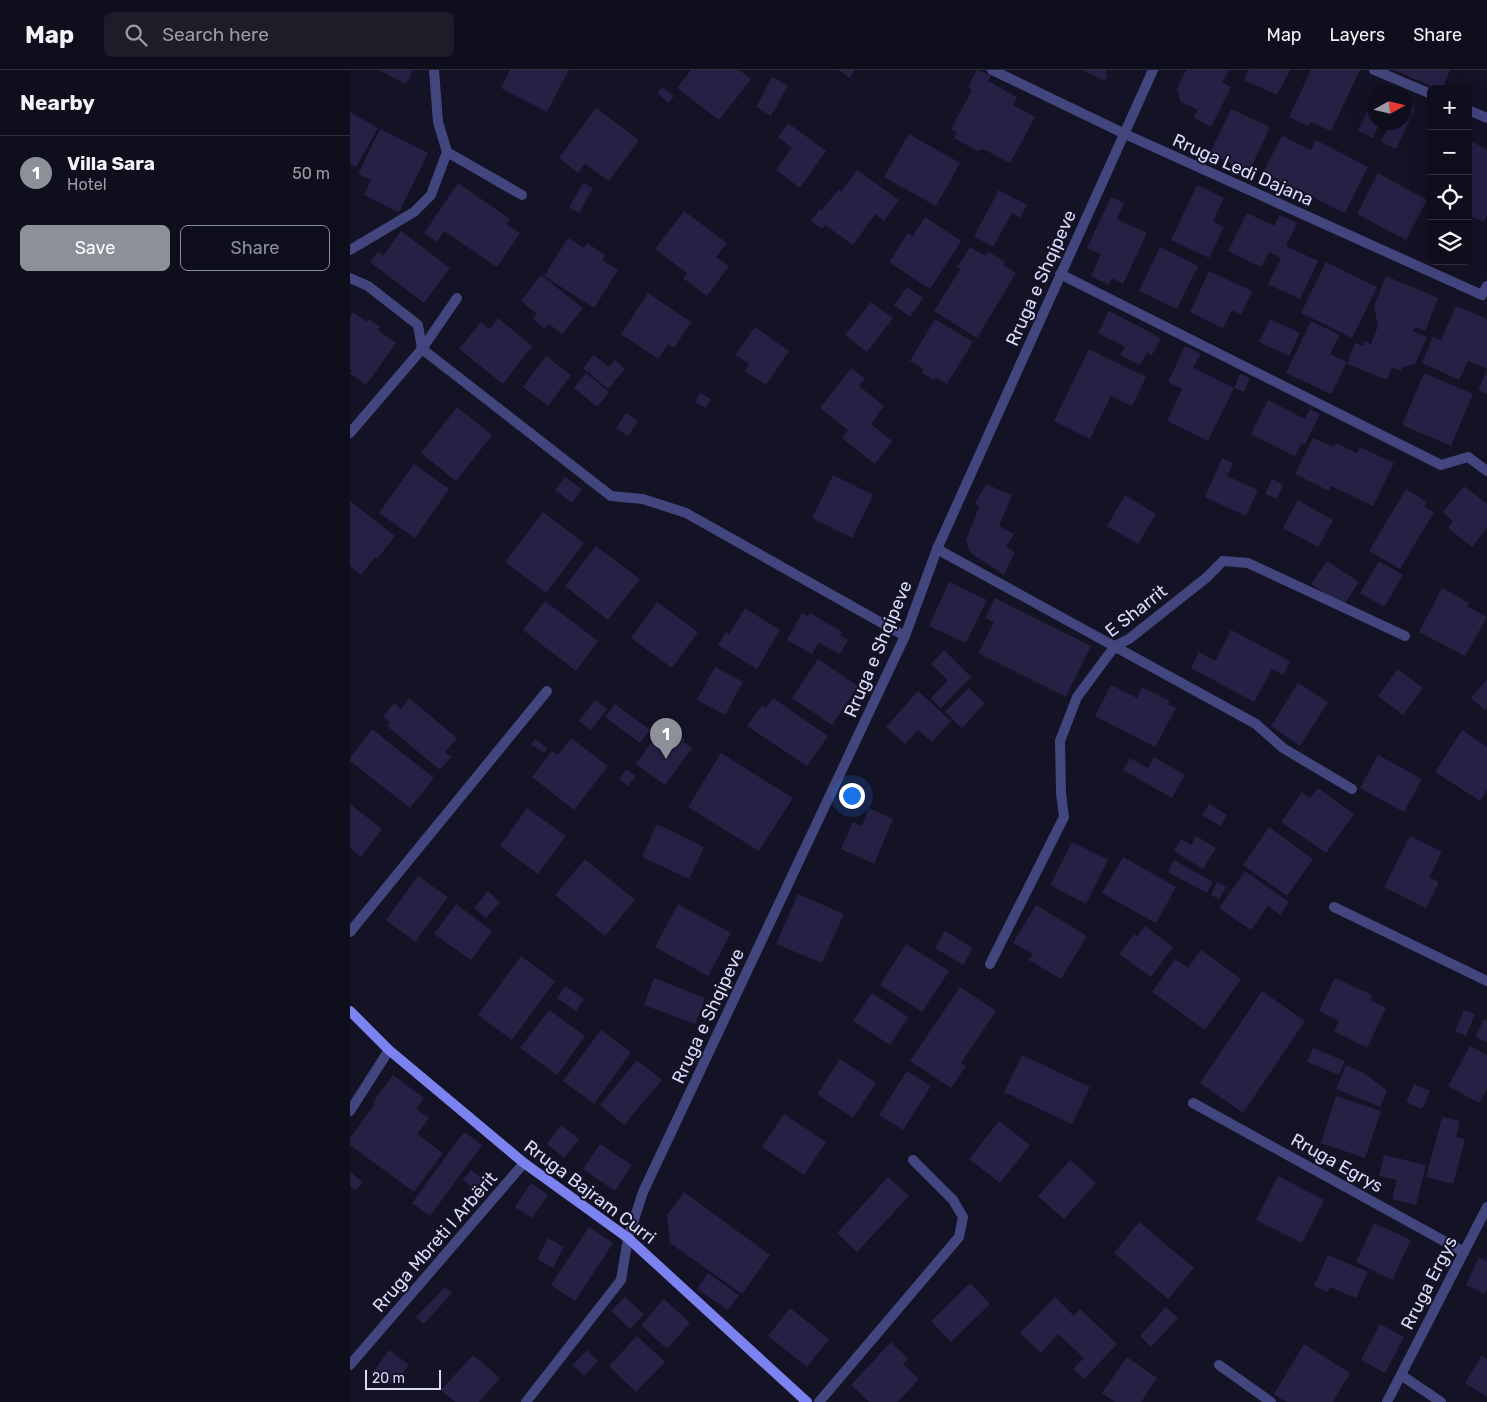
<!DOCTYPE html>
<meta charset="utf-8">
<style>
:root{--surface:#0f0e1c;--page:#1d1c29;--text:#f1f3f6;--muted:#9b9ca3;--line:#2f2e3b;--accent:#8c9099}
body{margin:0;font-family:Rubik,sans-serif;background:var(--page);color:var(--text)}
.controls{position:absolute;right:15px;top:15px;display:grid;overflow:hidden;border-radius:8px;box-shadow:0 5px 20px #0002}
.controls button{width:45px;height:45px;display:grid;place-items:center;padding:0;border:0;border-bottom:1px solid var(--line);background:var(--surface);color:var(--text);font:25px sans-serif}
.compass{position:absolute;left:1017px;top:15px;width:45px;height:45px;border-radius:50%;background:var(--surface);box-shadow:0 5px 20px #0002;rotate:82deg}
.scale{position:absolute;left:15px;bottom:12px;width:76px;box-sizing:border-box;padding-left:5px;border:2px solid #dbdafb;border-top:0;font-size:14px;line-height:18px;white-space:nowrap;color:#dbdafb;-webkit-text-stroke:4px #141225;paint-order:stroke}
.you{position:absolute;left:501px;top:725px;width:18px;height:18px;margin:-12px;border:4px solid #fff;border-radius:50%;background:#1a73e8;box-shadow:0 0 0 8px #1a73e833}
.badge{display:grid;place-items:center;width:32px;height:32px;border-radius:50%;background:var(--accent);color:#fff;font-size:16px;font-weight:700}
.pin{position:absolute;translate:-50% -41px;filter:drop-shadow(0 1px 2px #0008)}
.pin::after{content:'';position:absolute;top:26px;width:18px;height:15px;background:inherit;clip-path:polygon(0 0,100% 0,50% 100%)}
.list{margin:0;padding:0;list-style:none}
h2{display:flex;justify-content:space-between;align-items:center;height:65px;margin:0;padding:0 20px;font-size:21px}
h2 small{font-size:16px;font-weight:400;color:var(--muted)}
.list li{display:grid;grid-template-columns:32px 1fr auto;gap:15px;align-items:center;box-sizing:border-box;height:75px;padding:0 20px;border-top:1px solid var(--line)}
.list b{display:block;font-size:19px;white-space:nowrap}
.list p{margin:0;font-size:16px;white-space:nowrap;color:var(--muted)}
.list em{font-size:16px;font-style:normal;color:var(--muted)}
.actions{display:flex;gap:10px;padding:15px 20px}
.actions a{flex:1;padding:11px 0;border:1px solid var(--accent);border-radius:8px;text-align:center;font-size:18px;color:var(--accent)}
.actions .main{background:var(--accent);color:#fff}
.icon{flex:none;width:28px;height:28px;fill:none;stroke:currentColor;stroke-width:2;stroke-linecap:round;stroke-linejoin:round}
.map{position:relative;flex:none;width:1137px;height:1332px;overflow:hidden}
header{display:flex;align-items:center;gap:30px;box-sizing:border-box;height:70px;padding:0 25px;background:var(--surface);border-bottom:1px solid var(--line)}
header strong{font-size:24px}
nav{display:flex;gap:28px;margin-inline-start:auto;font-size:18px}
.search{width:350px;height:45px;background:var(--page);display:flex;align-items:center;gap:12px;box-sizing:border-box;padding:0 18px;border-radius:8px;color:var(--muted);font-size:19px}
main{display:flex}
aside{flex:1;background:var(--surface)}
.map>svg:first-child{display:block}
</style>
<header>
<strong>Map</strong>
<div class="search"><svg class="icon" aria-label="search" viewBox="0 0 24 24"><circle cx="10" cy="10" r="6"/><path d="M15 15l6 6"/></svg>Search here</div>
<nav><a>Map</a><a>Layers</a><a>Share</a></nav>
</header>
<main>
<aside>
<h2>Nearby<small></small></h2>
<ul class="list">
<li><span class="badge">1</span><div><b>Villa Sara</b><p>Hotel</p></div><em>50 m</em></li>
</ul>
<div class="actions"><a class="main">Save</a><a>Share</a></div>
</aside>
<div class="map">
<svg width="1137" height="1332" viewBox="0 0 1137 1332">
<rect width="100%" height="100%" fill="#141225"/>
<!-- building -->
<g fill="#252044">
<path d="M29,0H63L56,14Z"/>
<path d="M160,0H219L197,42L151,18Z"/>
<path d="M341,0H389L401,9L369,50L327,18Z"/>
<path d="M489,0H505L500,8Z"/>
<path d="M627,0L641,6L638,11L667,27L663,35L685,47L660,93L633,79L628,81L604,68L607,62L601,59L622,20L618,17Z"/>
<path d="M733,0H757L755,4L758,6L755,11Z"/>
<path d="M836,0H879L872,13L881,17L861,57L844,48L848,40L831,32L827,19Z"/>
<path d="M899,0H940L927,25L894,10Z"/>
<path d="M961,0H1010L981,61L961,52L958,56L939,47Z"/>
<path d="M1044,0H1100L1092,19H1087Z"/>
<path d="M422,7L438,16L421,46L406,37Z"/>
<path d="M312,17L324,26L318,33L307,23Z"/>
<path d="M1024,26V52H1054V33L1065,38L1046,79L1031,72L1038,58L1029,54L1023,68L1008,61Z"/>
<path d="M246,38L289,70L259,111L235,94L228,103L209,88Z"/>
<path d="M881,39L920,57L899,102L860,83Z"/>
<path d="M0,42L28,58L6,97L0,93Z"/>
<path d="M438,53L476,81L450,118L426,100L442,78L428,67Z"/>
<path d="M30,59L78,83L49,142L14,125L21,110L8,104Z"/>
<path d="M559,64L610,93L586,136L534,107Z"/>
<path d="M932,66L961,80L966,70L1018,97L995,143L913,102Z"/>
<path d="M1118,70L1137,79V145L1134,152L1118,145Z"/>
<path d="M507,100L549,130L534,151L525,144L503,175L475,155L472,159L461,151L470,138L471,141L489,119L491,122Z"/>
<path d="M1028,103L1077,130L1056,170L1007,144Z"/>
<path d="M108,113L160,149L156,154L170,163L147,197L94,161L87,172L74,163Z"/>
<path d="M233,113L243,118L229,143L219,137Z"/>
<path d="M847,115L874,128L863,151L874,157L859,188L821,170Z"/>
<path d="M649,120L677,135L670,148L662,143L643,177L624,166Z"/>
<path d="M761,127L774,133L767,149L797,163L773,214L762,208L759,215L741,206L751,184L737,178Z"/>
<path d="M334,141L377,173L366,187L379,196L357,226L333,208L337,203L305,179Z"/>
<path d="M897,143L924,156L930,145L947,153L936,176L968,191L950,229L918,214L931,188L919,182L911,197L878,181Z"/>
<path d="M575,147L611,171L580,219L539,192L558,163L563,166Z"/>
<path d="M51,161L100,198L74,233L20,192L28,182L33,186Z"/>
<path d="M218,168L234,178L237,173L255,185L252,190L268,200L244,238L194,206Z"/>
<path d="M620,177L636,186L639,182L655,192L653,195L666,203L627,268L584,241L611,198L607,197Z"/>
<path d="M810,177L848,196L827,239L789,221Z"/>
<path d="M976,192L1027,217L1002,268L951,243Z"/>
<path d="M859,201L902,221L891,245L882,240L873,258L840,242Z"/>
<path d="M191,205L233,238L212,264L199,254L195,259L183,249L187,244L171,231Z"/>
<path d="M1036,206L1088,228L1075,261L1066,257L1063,261L1077,267L1065,294L1052,297L1051,301L1042,297L1037,310L997,294L1005,273L1013,276L1015,271L1021,274L1028,256L1024,236Z"/>
<path d="M557,217L573,228L560,247L544,235Z"/>
<path d="M298,223L341,252L324,278L318,274L308,289L271,264Z"/>
<path d="M521,232L543,248L517,282L495,265Z"/>
<path d="M1106,236L1137,249V299L1118,291L1109,310L1072,293L1083,267L1091,270Z"/>
<path d="M759,241L811,268L802,285L797,282L790,295L770,285L775,277L748,263Z"/>
<path d="M3,242L17,252L19,249L30,257L28,260L46,273L16,315L0,303L2,300L0,299V246Z"/>
<path d="M148,248L182,276L153,314L109,279L131,252L140,259Z"/>
<path d="M585,249L623,272L597,314L586,307L584,310L572,303L574,299L560,291Z"/>
<path d="M920,249L950,263L939,286L909,272Z"/>
<path d="M961,251L990,265L980,284L997,292L981,324L936,303Z"/>
<path d="M405,257L439,281L416,315L395,301L399,294L385,285Z"/>
<path d="M835,276L851,284L843,298L884,318L890,304L900,308L894,322L884,318L858,371L817,351L832,319L818,312Z"/>
<path d="M739,279L796,307L782,336L761,326L740,369L704,351Z"/>
<path d="M244,285L259,297L265,290L275,299L258,319L233,298Z"/>
<path d="M196,286L221,305L198,336L173,317Z"/>
<path d="M501,298L515,309L509,316L534,336L521,354L542,371L525,394L492,368L498,360L470,338Z"/>
<path d="M1137,300V324L1128,320Z"/>
<path d="M236,303L259,322L247,337L224,318Z"/>
<path d="M1074,303L1123,324L1101,376L1052,355Z"/>
<path d="M350,323L361,329L356,338L345,332Z"/>
<path d="M918,330L955,349L960,339L970,344L955,374H951L945,386L901,364Z"/>
<path d="M107,337L142,365L106,411L71,383Z"/>
<path d="M276,343L288,351L278,366L266,358Z"/>
<path d="M963,368L984,377L986,373L1007,383L1010,377L1044,393L1023,436L981,416L979,421L945,404Z"/>
<path d="M872,388L883,393L877,406L908,420L896,446L855,427Z"/>
<path d="M64,394L99,419L65,468L29,443Z"/>
<path d="M483,405L523,425L502,468L462,448Z"/>
<path d="M215,407L232,419L222,433L205,420Z"/>
<path d="M922,409L933,415L927,429L915,424Z"/>
<path d="M636,414L662,425L649,456L664,464L656,477L665,482L654,505L622,484L618,478L616,470L629,437L625,434Z"/>
<path d="M1114,416L1137,434V458L1122,477L1098,458L1103,451L1093,442Z"/>
<path d="M1056,419L1077,432L1074,437L1084,442L1050,499L1019,481Z"/>
<path d="M775,425L806,444L788,474L757,456Z"/>
<path d="M948,430L983,450L968,477L933,458Z"/>
<path d="M0,431L45,466L27,489L25,487L11,505L0,496Z"/>
<path d="M193,442L234,473L196,523L155,492Z"/>
<path d="M246,476L290,509L258,550L215,516Z"/>
<path d="M977,491L1009,512L993,536L961,514Z"/>
<path d="M1029,491L1053,505L1034,537L1010,523Z"/>
<path d="M599,512L637,530L616,573L579,556Z"/>
<path d="M1092,518L1119,533L1117,536L1137,547L1115,586L1069,562Z"/>
<path d="M645,528L741,576L716,627L628,583L644,552L635,548Z"/>
<path d="M195,531L248,571L226,601L173,560Z"/>
<path d="M307,532L348,562L322,598L281,568Z"/>
<path d="M395,538L430,560L407,599L368,575L376,562L379,564Z"/>
<path d="M452,543L458,547L460,543L492,562L490,566L498,570L490,584L469,573L462,584L437,570Z"/>
<path d="M881,560L940,591L933,605L922,599L904,632L841,598L849,582L865,591Z"/>
<path d="M594,580L621,607L591,638L581,628L598,610L581,594Z"/>
<path d="M468,589L508,616L482,655L442,628Z"/>
<path d="M365,597L393,612L375,645L347,630Z"/>
<path d="M1048,599L1073,618L1053,645L1028,626Z"/>
<path d="M1137,609V638L1135,640L1121,628Z"/>
<path d="M948,613L978,632L950,676L921,656Z"/>
<path d="M761,615L787,628L792,617L820,631L818,634L826,638L805,677L745,646Z"/>
<path d="M619,618L635,633L612,658L595,642Z"/>
<path d="M568,621L601,651L582,672L568,660L555,674L536,657Z"/>
<path d="M59,628L107,668L95,682L101,687L90,700L37,656L40,652L33,646L44,633L51,639Z"/>
<path d="M423,628L478,666L457,696L397,656L412,635L416,638Z"/>
<path d="M245,630L257,639L241,660L229,651Z"/>
<path d="M265,634L300,660L290,673L255,647Z"/>
<path d="M314,654L335,670L333,672L342,678L315,715L286,694Z"/>
<path d="M22,659L84,708L60,738L0,691V688Z"/>
<path d="M1112,660L1137,677V720L1130,731L1085,702Z"/>
<path d="M221,668L258,696L224,740L182,707L202,681L208,685Z"/>
<path d="M185,669L197,678L194,683L181,674Z"/>
<path d="M371,683L443,728L409,781L338,737Z"/>
<path d="M1028,685L1072,709L1054,742L1010,718Z"/>
<path d="M804,687L835,705L822,728L773,700L780,688L798,698Z"/>
<path d="M276,699L286,706L278,716L269,709Z"/>
<path d="M968,718L1004,744L976,783L931,752L952,722L960,728Z"/>
<path d="M0,734L32,759L11,787L0,778Z"/>
<path d="M859,734L877,745L871,756L852,745Z"/>
<path d="M177,738L216,766L188,804L150,776Z"/>
<path d="M519,738L543,749L524,794L491,779L503,752L512,756Z"/>
<path d="M307,754L354,777L339,809L292,787Z"/>
<path d="M919,757L963,789L937,826L893,795Z"/>
<path d="M846,766L866,778L853,799L824,781L831,769L841,775Z"/>
<path d="M1060,766L1092,782L1079,807L1089,812L1076,838L1034,817Z"/>
<path d="M722,772L758,790L736,834L700,815Z"/>
<path d="M773,787L826,817L806,853L752,823Z"/>
<path d="M235,789L285,830L255,866L205,825Z"/>
<path d="M824,790L863,812L857,823L818,802Z"/>
<path d="M895,801L939,832L930,845L918,836L901,860L869,838Z"/>
<path d="M68,806L98,827L65,872L36,850Z"/>
<path d="M867,812L876,817L869,829L861,825Z"/>
<path d="M138,821L150,832L136,848L124,838Z"/>
<path d="M448,824L494,844L472,893L426,874Z"/>
<path d="M106,834L142,861L121,890L84,864Z"/>
<path d="M328,834L381,863L358,906L305,877Z"/>
<path d="M686,835L737,866L711,909L679,890L683,884L663,873Z"/>
<path d="M795,856L823,877L801,907L769,884L784,864L787,867Z"/>
<path d="M595,861L623,878L613,895L585,878Z"/>
<path d="M556,874L599,901L572,942L530,915Z"/>
<path d="M851,880L891,909L855,960L802,922L825,889L838,898Z"/>
<path d="M171,886L205,911L162,970L128,945Z"/>
<path d="M304,908L355,928L345,954L294,935Z"/>
<path d="M985,908L1022,925L1020,930L1036,938L1017,978L984,961L989,951L969,941Z"/>
<path d="M215,916L234,929L226,941L207,928Z"/>
<path d="M610,917L646,941L611,993L616,996L601,1018L560,991Z"/>
<path d="M912,921L955,951L893,1043L850,1013Z"/>
<path d="M522,923L558,947L540,975L503,951Z"/>
<path d="M199,940L235,966L207,1005L170,978Z"/>
<path d="M1114,940L1125,944L1116,966L1105,961Z"/>
<path d="M1134,949L1137,950V972L1125,967Z"/>
<path d="M251,960L281,982L244,1034L213,1011Z"/>
<path d="M1120,976L1137,985V1019L1129,1033L1098,1016Z"/>
<path d="M963,978L995,991L989,1005L957,992Z"/>
<path d="M672,985L740,1017L722,1054L654,1022Z"/>
<path d="M490,989L526,1013L503,1048L467,1024Z"/>
<path d="M287,990L312,1010L274,1055L250,1035Z"/>
<path d="M996,995L1014,1003L1037,1021L1030,1037L986,1019Z"/>
<path d="M557,1001L581,1016L553,1060L529,1045Z"/>
<path d="M43,1005L74,1028L66,1039L79,1048L67,1064L93,1083L64,1122L0,1075V1068L25,1034L23,1032Z"/>
<path d="M1064,1014L1080,1021L1072,1039L1056,1032Z"/>
<path d="M986,1026L1031,1041L1015,1088L971,1073Z"/>
<path d="M434,1044L476,1072L454,1105L412,1077Z"/>
<path d="M1092,1047L1110,1051L1106,1067L1115,1069L1103,1114L1076,1107Z"/>
<path d="M649,1051L680,1075L650,1113L619,1089Z"/>
<path d="M211,1055L229,1069L214,1088L197,1074Z"/>
<path d="M114,1062L132,1075L80,1146L62,1133Z"/>
<path d="M250,1074L282,1095L265,1121L233,1099Z"/>
<path d="M1034,1085L1076,1095L1066,1135L1042,1129L1047,1110L1029,1106Z"/>
<path d="M720,1090L746,1113L714,1149L688,1126Z"/>
<path d="M121,1100L137,1112L129,1123L113,1110Z"/>
<path d="M0,1102L13,1112L6,1120L0,1116Z"/>
<path d="M928,1106L974,1130L952,1173L906,1150Z"/>
<path d="M538,1107L559,1126L507,1182L487,1163Z"/>
<path d="M181,1113L198,1125L182,1148L165,1137Z"/>
<path d="M334,1122L420,1185L392,1224L320,1173L317,1145Z"/>
<path d="M789,1152L844,1198L818,1229L764,1183Z"/>
<path d="M1024,1153L1061,1170L1042,1210L1006,1192Z"/>
<path d="M239,1157L263,1173L225,1231L201,1215Z"/>
<path d="M198,1168L214,1177L203,1198L187,1189Z"/>
<path d="M978,1185L1018,1202L1006,1228L980,1217L977,1222L964,1216Z"/>
<path d="M1129,1187L1137,1191V1219L1135,1224L1116,1215Z"/>
<path d="M358,1203L389,1225L378,1240L347,1219Z"/>
<path d="M620,1213L640,1234L601,1272L581,1251Z"/>
<path d="M95,1217L102,1223L74,1254L66,1247Z"/>
<path d="M275,1227L294,1244L280,1259L261,1241Z"/>
<path d="M705,1227L724,1246L730,1239L767,1274L734,1309L723,1299L734,1288L708,1264L691,1283L670,1263Z"/>
<path d="M314,1229L340,1253L317,1279L291,1255Z"/>
<path d="M816,1237L828,1248L801,1277L790,1266Z"/>
<path d="M440,1238L479,1269L457,1297L418,1266Z"/>
<path d="M1030,1254L1054,1267L1035,1303L1011,1290Z"/>
<path d="M287,1266L315,1292L286,1322L259,1296Z"/>
<path d="M541,1272L558,1288L553,1294L569,1309L548,1332H519L501,1315Z"/>
<path d="M954,1274L1000,1303L983,1332H936L924,1324Z"/>
<path d="M39,1280L59,1295L43,1316L24,1301Z"/>
<path d="M237,1280L248,1291L234,1306L223,1295Z"/>
<path d="M123,1285L150,1308L129,1332H105L91,1320Z"/>
<path d="M1132,1285L1137,1289V1327L1115,1313Z"/>
<path d="M777,1287L807,1308L791,1332H765L752,1323Z"/>
</g>
<g fill="none" stroke-linecap="round" stroke-linejoin="round">
<!-- lane -->
<g stroke="#43457e" stroke-width="10">
<path d="M984,837L1137,911"/>
<path d="M843,1033L1114,1182"/>
<path d="M869,1295L921,1332"/>
<path d="M1051,1305L1091,1332"/>
</g>
<!-- street -->
<g stroke="#43457e" stroke-width="10">
<path d="M84,0L88,52L97,82L172,125"/>
<path d="M642,0L775,64L1132,225L1137,216"/>
<path d="M1024,0L1081,24"/>
<path d="M1118,40L1137,48"/>
<path d="M0,180L64,142L81,125L97,82"/>
<path d="M710,204L1091,395L1118,387L1137,401"/>
<path d="M0,208L18,216L68,255L72,279L261,426L293,429L336,443L555,566"/>
<path d="M0,363L72,279L107,228"/>
<path d="M587,479L906,654L933,678L1002,719"/>
<path d="M0,862L197,621"/>
<path d="M640,894L714,747L711,723L710,671L727,627L765,576L779,569L856,508L873,491L898,493L1055,566"/>
<path d="M0,1041L39,980"/>
<path d="M0,1295L174,1093"/>
<path d="M176,1332L271,1210L278,1168L293,1122L555,566L587,479L803,0"/>
<path d="M469,1332L609,1167L613,1147L603,1130L563,1090"/>
<path d="M1037,1332L1137,1137"/>
</g>
<!-- secondary -->
<path stroke="#7c82ef" stroke-width="10" d="M0,941L39,980L174,1093L278,1168L457,1332"/>
</g>
<g text-anchor="middle" stroke-width="4" stroke-linejoin="round" paint-order="stroke">
<!-- street labels -->
<g font-size="18" fill="#dbdafb" stroke="#141225">
<text transform="translate(893 100) rotate(24)" y="6">Rruga Ledi Dajana</text>
<text transform="translate(691 208) rotate(-66)" y="6">Rruga e Shqipeve</text>
<text transform="translate(786 541) rotate(-38)" y="6">E Sharrit</text>
<text transform="translate(528 579) rotate(-67)" y="6">Rruga e Shqipeve</text>
<text transform="translate(358 946) rotate(-65)" y="6">Rruga e Shqipeve</text>
<text transform="translate(987 1093) rotate(29)" y="6">Rruga Egrys</text>
<text transform="translate(240 1122) rotate(37)" y="6">Rruga Bajram Curri</text>
<text transform="translate(85 1172) rotate(-49)" y="6">Rruga Mbreti I Arbërit</text>
<text transform="translate(1079 1213) rotate(-63)" y="6">Rruga Ergys</text>
</g>
</g>
</svg>
<div class="controls">
<button>+</button>
<button>−</button>
<button><svg class="icon" aria-label="locate" viewBox="0 0 24 24"><circle cx="12" cy="12" r="6"/><path d="M12 2v4M12 18v4M2 12h4M18 12h4"/></svg></button>
<button><svg class="icon" aria-label="layers" viewBox="0 0 24 24"><path d="M12 4l9 5-9 5-9-5zM3 14l9 5 9-5"/></svg></button>
</div>
<svg class="compass" viewBox="-18 -18 36 36"><path d="M0-13l5 13h-10z" fill="#e53935"/><path d="M0 13l5-13h-10z" fill="#9b9ca3"/></svg>
<div class="scale">20 m</div>
<div class="you"></div>
<div class="pin badge" style="left:316px;top:689px">1</div>
</div>
</main>
